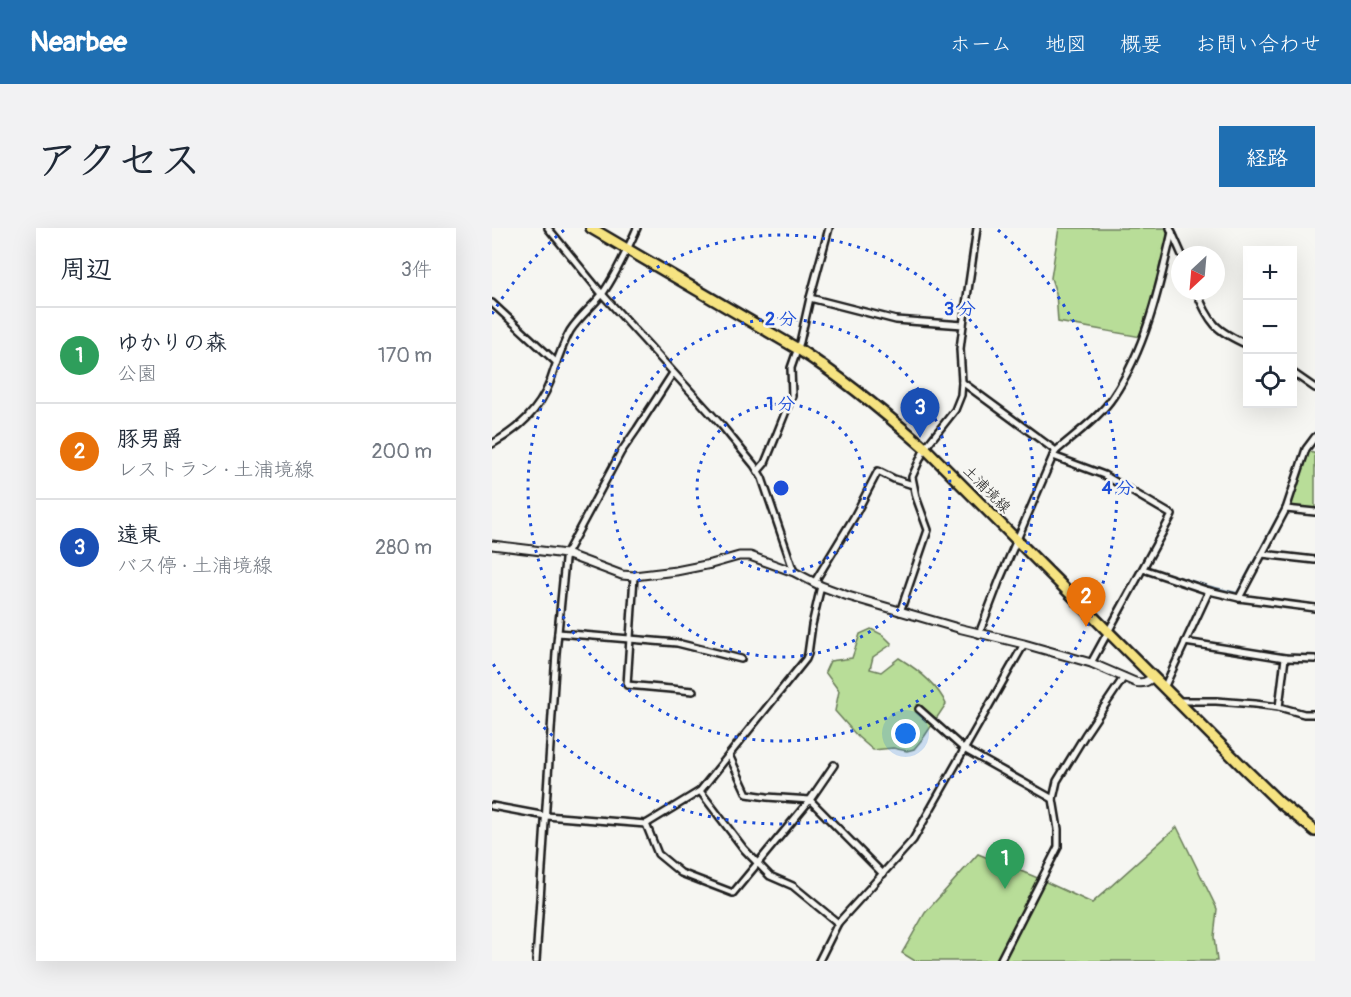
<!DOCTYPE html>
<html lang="ja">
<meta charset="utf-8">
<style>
:root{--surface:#fff;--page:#f2f2f3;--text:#1f2937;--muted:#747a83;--line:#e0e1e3;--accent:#1f6fb2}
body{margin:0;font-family:Pangolin,"Klee One",sans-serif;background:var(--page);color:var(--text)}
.controls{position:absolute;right:18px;top:18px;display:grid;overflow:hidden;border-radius:0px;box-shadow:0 6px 24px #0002}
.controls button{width:54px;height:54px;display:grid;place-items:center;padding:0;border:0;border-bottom:2px solid var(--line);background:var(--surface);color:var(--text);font:30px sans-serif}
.compass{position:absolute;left:679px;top:18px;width:54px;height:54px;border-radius:50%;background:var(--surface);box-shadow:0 6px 24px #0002;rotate:206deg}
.you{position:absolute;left:414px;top:506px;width:21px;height:21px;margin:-15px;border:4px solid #fff;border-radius:50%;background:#1a73e8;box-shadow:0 0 0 9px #1a73e833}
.badge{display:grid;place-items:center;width:39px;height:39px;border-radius:50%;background:var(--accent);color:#fff;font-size:20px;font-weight:700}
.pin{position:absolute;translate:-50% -50px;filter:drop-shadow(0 2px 3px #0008)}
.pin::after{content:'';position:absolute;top:32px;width:21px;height:18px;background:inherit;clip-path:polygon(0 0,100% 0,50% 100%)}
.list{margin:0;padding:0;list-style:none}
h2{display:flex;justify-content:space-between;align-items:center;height:78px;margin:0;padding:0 24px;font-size:26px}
h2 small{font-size:20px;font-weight:400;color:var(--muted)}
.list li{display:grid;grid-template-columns:39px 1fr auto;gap:18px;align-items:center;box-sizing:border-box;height:96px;padding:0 24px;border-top:2px solid var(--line)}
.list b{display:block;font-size:22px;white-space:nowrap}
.list p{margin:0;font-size:20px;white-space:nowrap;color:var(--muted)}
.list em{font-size:20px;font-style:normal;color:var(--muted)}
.icon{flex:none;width:33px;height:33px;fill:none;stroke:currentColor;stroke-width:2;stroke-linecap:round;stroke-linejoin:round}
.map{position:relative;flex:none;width:823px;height:733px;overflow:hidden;border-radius:0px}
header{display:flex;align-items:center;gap:36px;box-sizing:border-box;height:84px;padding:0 30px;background:var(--accent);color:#fff}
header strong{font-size:28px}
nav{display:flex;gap:33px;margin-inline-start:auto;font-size:21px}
.intro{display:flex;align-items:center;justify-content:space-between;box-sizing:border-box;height:144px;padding:0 36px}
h1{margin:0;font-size:42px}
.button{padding:15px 27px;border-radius:0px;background:var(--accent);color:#fff;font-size:21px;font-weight:700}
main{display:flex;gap:36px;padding:0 36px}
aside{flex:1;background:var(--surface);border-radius:0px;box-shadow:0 6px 24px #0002}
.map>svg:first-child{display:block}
</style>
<header>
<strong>Nearbee</strong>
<nav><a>ホーム</a><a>地図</a><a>概要</a><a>お問い合わせ</a></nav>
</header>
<div class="intro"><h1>アクセス</h1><a class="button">経路</a></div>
<main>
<aside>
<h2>周辺<small>3件</small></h2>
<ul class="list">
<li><span class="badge" style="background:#2e9e5b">1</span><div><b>ゆかりの森</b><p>公園</p></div><em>170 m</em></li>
<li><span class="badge" style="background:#e8710a">2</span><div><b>豚男爵</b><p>レストラン · 土浦境線</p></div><em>200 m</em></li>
<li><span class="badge" style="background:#1a4fb4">3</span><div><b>遠東</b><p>バス停 · 土浦境線</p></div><em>280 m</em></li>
</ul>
</aside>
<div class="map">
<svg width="823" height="733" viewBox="0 0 823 733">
<rect width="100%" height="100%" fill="#f6f6f2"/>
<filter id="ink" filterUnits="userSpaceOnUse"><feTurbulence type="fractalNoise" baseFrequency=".0167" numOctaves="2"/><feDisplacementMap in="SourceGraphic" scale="12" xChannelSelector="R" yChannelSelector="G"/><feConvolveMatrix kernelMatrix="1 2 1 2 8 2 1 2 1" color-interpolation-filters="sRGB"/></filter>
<g filter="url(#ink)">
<!-- green -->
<g fill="#b8dd98" stroke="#6a7c5a" stroke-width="1.5">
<path d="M567,0H676L671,35L649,109L566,94L564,65L559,50Z"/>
<path d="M814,221L823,226V284L794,281Z"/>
<path d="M379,401L391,407L400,416L381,429L378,441L389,444L407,430C425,441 445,456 454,476L432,509L422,521L415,523L401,520L381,522L366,509L343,483L347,463L333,444L338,433L360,430L368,406Z"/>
<path d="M685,599L725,681L722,709L725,733H423L410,725L433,685L486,626L541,648L600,675Z"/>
</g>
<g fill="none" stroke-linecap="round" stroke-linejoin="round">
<!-- stream -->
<g stroke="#6c88a3" stroke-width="2">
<path d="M819,210L823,204"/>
<path d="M623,397L655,339L716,358L745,365L795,271"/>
</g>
<!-- minor casing -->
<g stroke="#1c1c1c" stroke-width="10">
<g id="minor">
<path d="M56,0L110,66L230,198L262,237L270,250L302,344"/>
<path d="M678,0L690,27"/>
<path d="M704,63C719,96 722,102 756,117"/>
<path d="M318,70L404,92L471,97L468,121L470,154L469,167L463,182L433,220L420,249L424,269L436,302L408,384"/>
<path d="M0,75L64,134"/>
<path d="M471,97L485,0"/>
<path d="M800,144L823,160"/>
<path d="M470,154L564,223"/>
<path d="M0,216C26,201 47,183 58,154C64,137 69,119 78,103C87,89 101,78 111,65C125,45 135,22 145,0"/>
<path d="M266,243L273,235L282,213L300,168L299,140L308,114L318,70L337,0"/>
<path d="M794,281L823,284"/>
<path d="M770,326L823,332"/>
<path d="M651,341L717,363"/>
<path d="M142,348L135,457L201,463"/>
<path d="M322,355L362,289L386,243L402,251L421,257"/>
<path d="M747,370L823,380"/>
<path d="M66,405L185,415L249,431"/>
<path d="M487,406L508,351L561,228"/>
<path d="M693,414L793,430L823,431"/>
<path d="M599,435L680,287L612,247L561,228L564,223C582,207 608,189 621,169C654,120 667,60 680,4"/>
<path d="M672,460L717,363L747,370L794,281L814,221L823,209"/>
<path d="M686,473H724L763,476L787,479L812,486H823"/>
<path d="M787,479L793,430"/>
<path d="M427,481L472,521L561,571"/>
<path d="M237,527L255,566L275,569L318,572L391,646"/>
<path d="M208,563L252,621L278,648L301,658L346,695"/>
<path d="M0,578L54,588L154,596L208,563L314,431L316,426L320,397L329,358"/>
<path d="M154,596L166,626L189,645L241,665L318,572L342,537"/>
<path d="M44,733L64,425L73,332L74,326L129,224L145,201L181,145"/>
<path d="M327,733L346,695L421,612L532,416"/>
<path d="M508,733L566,619V601L561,571L565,553L593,507L632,449"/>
</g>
</g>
<!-- tertiary casing -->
<g stroke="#1c1c1c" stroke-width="11">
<path id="tertiary" d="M0,317L74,326L130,347L142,348L184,343L219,336L247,328H258L302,344L329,358L356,368L466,400L532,416L599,435L643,454C651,456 655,454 661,449"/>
</g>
<!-- primary casing -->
<g stroke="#1c1c1c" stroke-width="14">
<path id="primary" d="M99,0L306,121C351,150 392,184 433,220L753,541L787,574L823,603"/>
</g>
<!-- minor -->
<use href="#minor" stroke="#f6f6f2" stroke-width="5"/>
<!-- tertiary -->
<use href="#tertiary" stroke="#f6f6f2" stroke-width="7"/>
<!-- primary -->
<use href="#primary" stroke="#f6e381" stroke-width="9"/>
</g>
</g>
<!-- distance rings -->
<g fill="none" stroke="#1d4ed8" stroke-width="3" stroke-dasharray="3 6">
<circle cx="289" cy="260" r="84"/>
<circle cx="289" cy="260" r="169"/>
<circle cx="289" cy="260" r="253"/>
<path d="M0 86A337 337 0 0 1 72 2M506 2A337 337 0 1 1 0 434"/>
</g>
<g text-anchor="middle" stroke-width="5" stroke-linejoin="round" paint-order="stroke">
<!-- street labels -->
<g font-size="15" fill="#1c1c1c" stroke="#f6f6f2">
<text transform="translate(495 261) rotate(45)" y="5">土浦境線</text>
</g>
</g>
<circle cx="289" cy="260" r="9" fill="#1d4ed8" stroke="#f6f6f2" stroke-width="3"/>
<g font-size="18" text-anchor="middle" font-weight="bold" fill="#1d4ed8" stroke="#f6f6f2" stroke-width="5" stroke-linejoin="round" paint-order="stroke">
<text x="468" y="87">3 分</text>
<text x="289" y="97">2 分</text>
<text x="289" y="182">1 分</text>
<text x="626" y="266">4 分</text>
</g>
</svg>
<div class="controls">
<button>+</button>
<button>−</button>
<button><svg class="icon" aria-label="locate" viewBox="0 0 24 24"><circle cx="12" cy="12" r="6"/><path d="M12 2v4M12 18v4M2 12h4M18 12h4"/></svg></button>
</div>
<svg class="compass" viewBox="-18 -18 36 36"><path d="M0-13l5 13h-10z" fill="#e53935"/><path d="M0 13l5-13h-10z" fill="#747a83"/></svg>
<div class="you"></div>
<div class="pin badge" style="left:513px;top:661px;background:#2e9e5b">1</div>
<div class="pin badge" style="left:594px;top:399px;background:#e8710a">2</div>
<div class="pin badge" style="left:428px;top:210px;background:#1a4fb4">3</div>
</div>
</main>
